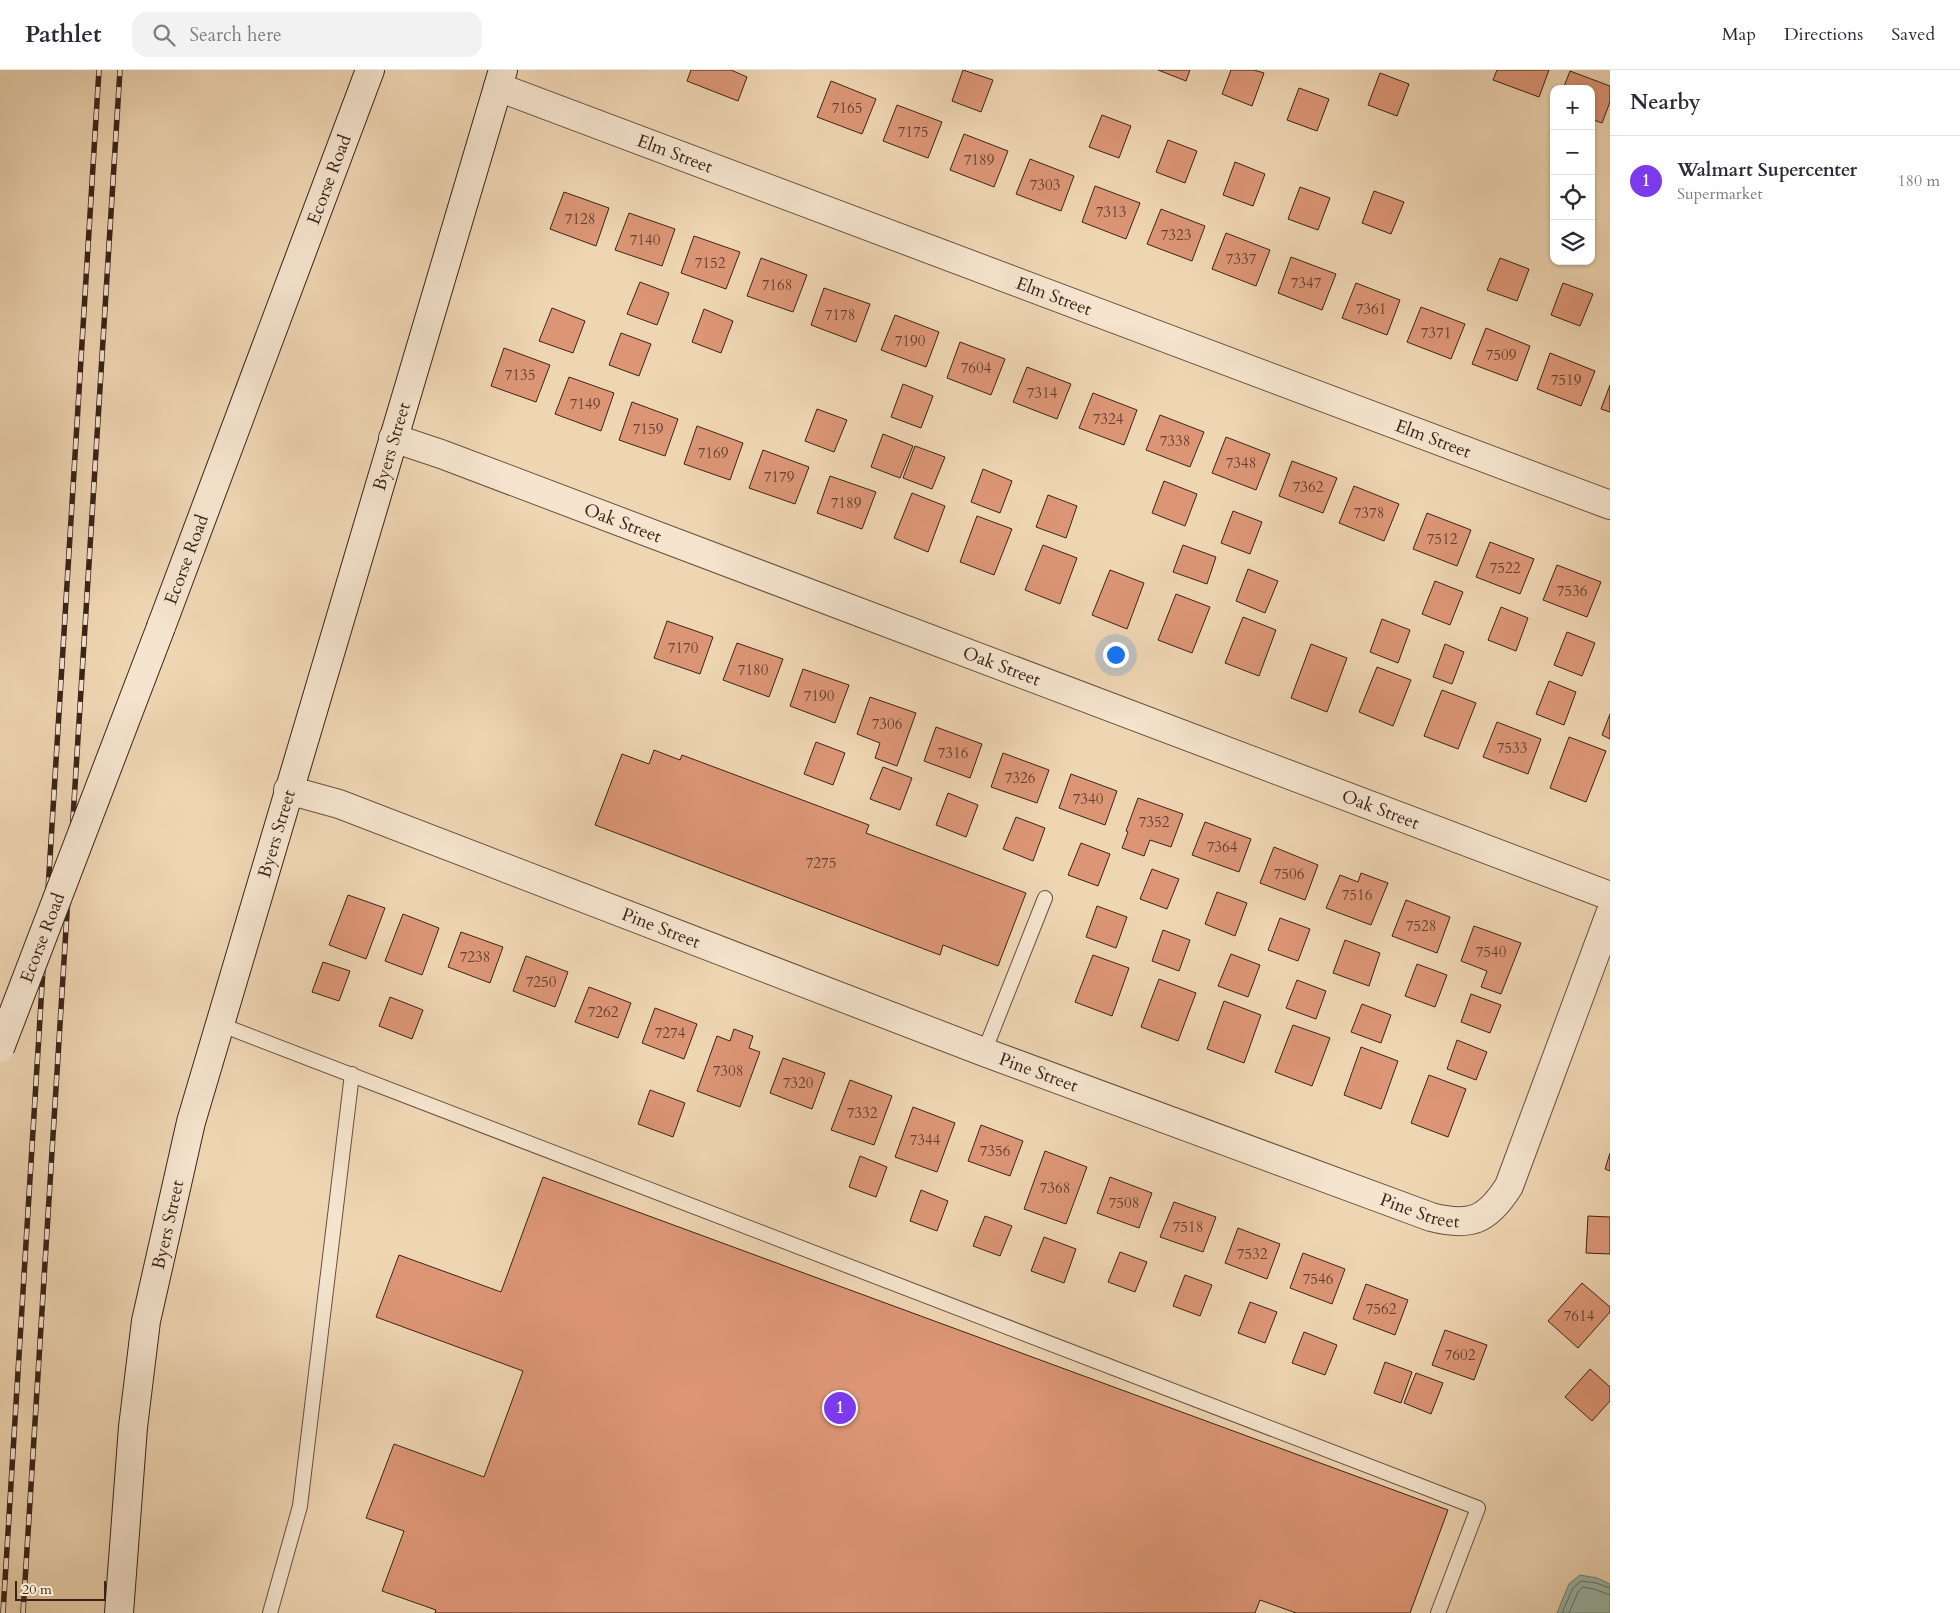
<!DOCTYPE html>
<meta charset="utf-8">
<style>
:root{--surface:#fff;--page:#f2f2f3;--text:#2b2b33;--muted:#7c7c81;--line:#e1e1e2;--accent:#7c3aed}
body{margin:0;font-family:Cardo,serif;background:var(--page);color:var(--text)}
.controls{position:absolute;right:15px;top:15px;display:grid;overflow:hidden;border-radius:10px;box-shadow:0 1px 4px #0004}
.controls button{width:45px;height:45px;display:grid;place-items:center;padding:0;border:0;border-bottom:1px solid var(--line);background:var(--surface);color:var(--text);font:25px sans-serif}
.scale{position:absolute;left:15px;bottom:12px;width:91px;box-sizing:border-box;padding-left:5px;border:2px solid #3b231a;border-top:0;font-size:14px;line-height:18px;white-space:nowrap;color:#3b231a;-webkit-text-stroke:4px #f5e4ce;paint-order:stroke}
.you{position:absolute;left:1115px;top:584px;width:18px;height:18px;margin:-12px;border:4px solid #fff;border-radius:50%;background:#1a73e8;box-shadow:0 0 0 8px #1a73e833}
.badge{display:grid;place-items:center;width:32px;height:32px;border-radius:50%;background:var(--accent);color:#fff;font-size:16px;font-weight:700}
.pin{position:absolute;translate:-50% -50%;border:2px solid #fff;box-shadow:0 1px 5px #0006}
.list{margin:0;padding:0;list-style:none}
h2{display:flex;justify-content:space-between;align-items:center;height:65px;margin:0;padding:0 20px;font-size:21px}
h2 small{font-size:16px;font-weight:400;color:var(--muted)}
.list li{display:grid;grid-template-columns:32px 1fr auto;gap:15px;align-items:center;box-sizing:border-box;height:90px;padding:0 20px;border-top:1px solid var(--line)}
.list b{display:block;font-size:19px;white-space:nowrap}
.list p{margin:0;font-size:16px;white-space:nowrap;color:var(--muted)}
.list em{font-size:16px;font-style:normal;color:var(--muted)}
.icon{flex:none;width:28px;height:28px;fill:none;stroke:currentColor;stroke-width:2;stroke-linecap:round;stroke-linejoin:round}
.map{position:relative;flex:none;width:1610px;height:1543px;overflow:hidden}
header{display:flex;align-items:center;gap:30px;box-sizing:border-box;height:70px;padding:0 25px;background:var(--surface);border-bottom:1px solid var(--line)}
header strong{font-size:24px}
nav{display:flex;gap:28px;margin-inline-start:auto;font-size:18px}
.search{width:350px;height:45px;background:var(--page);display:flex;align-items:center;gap:12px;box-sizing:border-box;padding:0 18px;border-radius:15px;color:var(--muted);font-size:19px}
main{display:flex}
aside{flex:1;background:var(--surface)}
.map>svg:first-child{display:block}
</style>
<header>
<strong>Pathlet</strong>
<div class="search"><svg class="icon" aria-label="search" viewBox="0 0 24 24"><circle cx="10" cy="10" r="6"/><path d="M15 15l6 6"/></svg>Search here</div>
<nav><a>Map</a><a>Directions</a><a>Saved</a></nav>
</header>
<main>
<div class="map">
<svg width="1610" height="1543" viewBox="0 0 1610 1543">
<rect width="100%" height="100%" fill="#efd6b3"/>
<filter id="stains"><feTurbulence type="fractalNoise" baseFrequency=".004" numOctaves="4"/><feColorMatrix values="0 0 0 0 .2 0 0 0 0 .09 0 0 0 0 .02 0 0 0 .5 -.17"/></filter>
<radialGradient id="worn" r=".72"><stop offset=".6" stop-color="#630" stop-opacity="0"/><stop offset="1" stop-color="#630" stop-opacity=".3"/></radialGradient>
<!-- water -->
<path fill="#9ab9ab" stroke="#747d71" d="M1580,1505L1597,1508L1610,1514V1543H1557L1569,1514Z"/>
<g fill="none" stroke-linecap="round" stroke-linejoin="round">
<!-- shore -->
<g stroke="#6a6e62" stroke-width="1">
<path d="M1562,1543L1573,1518L1581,1511L1596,1513L1610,1518"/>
<path d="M1569,1543L1578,1522L1583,1517L1594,1519L1610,1525"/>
</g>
</g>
<!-- building -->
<g fill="#dc9676" stroke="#3b231a">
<path d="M691,0H731L747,7L738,31L687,11Z"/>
<path d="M963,0L993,10L981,42L952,31Z"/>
<path d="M1158,0H1190L1186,11Z"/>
<path d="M1231,0H1254L1264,3L1252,36L1222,24Z"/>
<path d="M1497,0H1549L1539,27L1493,10Z"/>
<path d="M1570,1L1610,16V32L1602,53L1591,49V19H1563Z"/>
<path d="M1380,3L1409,14L1397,46L1368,35Z"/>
<path d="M831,11L876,29L862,64L817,47Z"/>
<path d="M1299,18L1329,29L1317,61L1287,50Z"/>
<path d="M897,35L942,52L928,88L883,71Z"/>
<path d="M1102,45L1131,56L1119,88L1089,77Z"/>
<path d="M964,64L1008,81L994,117L950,100Z"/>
<path d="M1168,70L1197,81L1185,113L1156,102Z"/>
<path d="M1030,89L1074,106L1061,141L1016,124Z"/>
<path d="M1235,92L1265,104L1253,136L1223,125Z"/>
<path d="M1095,116L1140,133L1126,169L1082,152Z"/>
<path d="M1300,117L1330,128L1318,160L1288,149Z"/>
<path d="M1374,121L1404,132L1391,164L1362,153Z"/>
<path d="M564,122L609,138L596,176L550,159Z"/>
<path d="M1161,139L1205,156L1192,191L1147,174Z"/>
<path d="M629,143L675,159L662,196L615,180Z"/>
<path d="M1226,163L1270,180L1256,216L1212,199Z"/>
<path d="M694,166L740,182L726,219L681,203Z"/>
<path d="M1291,187L1336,204L1322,240L1278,223Z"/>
<path d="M761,188L807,205L793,242L747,226Z"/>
<path d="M1500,188L1529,199L1517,231L1487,220Z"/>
<path d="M640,212L669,223L657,255L627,244Z"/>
<path d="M1356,213L1400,230L1387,265L1342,248Z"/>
<path d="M1563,213L1593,224L1580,256L1551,245Z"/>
<path d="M824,218L870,234L856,272L811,255Z"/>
<path d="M1421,237L1465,254L1451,289L1407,272Z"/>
<path d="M552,238L585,251L573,283L539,271Z"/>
<path d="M704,239L733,251L721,283L692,272Z"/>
<path d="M895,245L939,262L926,297L881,280Z"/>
<path d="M1486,258L1530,276L1517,311L1472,294Z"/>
<path d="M621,263L651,274L639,306L609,295Z"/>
<path d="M960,272L1005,289L991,325L947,308Z"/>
<path d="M504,278L550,295L536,332L491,316Z"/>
<path d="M1550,283L1595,301L1581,336L1537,319Z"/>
<path d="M1027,297L1071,314L1057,349L1013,332Z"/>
<path d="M569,307L614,323L601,361L555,344Z"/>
<path d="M903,314L933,326L921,358L891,347Z"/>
<path d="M1610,315V342L1601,339Z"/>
<path d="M1093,323L1137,340L1124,375L1079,358Z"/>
<path d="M632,332L678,349L665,386L619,370Z"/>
<path d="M817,339L847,350L834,382L805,371Z"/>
<path d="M1160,345L1204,362L1190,397L1146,380Z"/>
<path d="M697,356L743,373L730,410L684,394Z"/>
<path d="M883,364L913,376L900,408L871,397Z"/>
<path d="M1226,367L1270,384L1256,420L1212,403Z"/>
<path d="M915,376L945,387L932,419L903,408Z"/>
<path d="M763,380L809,397L795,434L749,418Z"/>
<path d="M1292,391L1337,408L1323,443L1279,426Z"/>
<path d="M983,399L1012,411L1000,443L971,432Z"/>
<path d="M830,406L876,422L862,459L817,443Z"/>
<path d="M1164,411L1197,424L1185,456L1152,443Z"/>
<path d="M1354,416L1399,434L1384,471L1339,453Z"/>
<path d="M912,423L945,436L928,482L894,468Z"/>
<path d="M1048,425L1077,436L1066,468L1036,457Z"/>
<path d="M1233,441L1262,452L1250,484L1221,473Z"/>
<path d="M1427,443L1471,460L1457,496L1413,479Z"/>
<path d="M977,446L1012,459L994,505L960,492Z"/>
<path d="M1490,472L1534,489L1520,524L1476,507Z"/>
<path d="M1043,475L1077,488L1060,534L1025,520Z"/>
<path d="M1183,475L1216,487L1207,514L1173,502Z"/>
<path d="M1557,495L1601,512L1587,547L1543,530Z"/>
<path d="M1248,499L1278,511L1265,543L1236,531Z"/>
<path d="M1110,500L1144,513L1127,559L1092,545Z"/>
<path d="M1435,511L1463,522L1450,555L1422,544Z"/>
<path d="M1176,524L1210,537L1192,583L1158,570Z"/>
<path d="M1501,537L1528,548L1516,581L1488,570Z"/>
<path d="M1243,547L1276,560L1259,606L1225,593Z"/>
<path d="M1382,549L1410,560L1398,593L1370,582Z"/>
<path d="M667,551L713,567L700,604L654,588Z"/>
<path d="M1567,562L1595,573L1582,606L1554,595Z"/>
<path d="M737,573L783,589L769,627L723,610Z"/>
<path d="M1311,574L1347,588L1327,642L1291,628Z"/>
<path d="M1445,574L1464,582L1452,614L1433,607Z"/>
<path d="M1377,597L1411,610L1393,656L1359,642Z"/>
<path d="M803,599L849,615L835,653L790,636Z"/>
<path d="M1549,611L1576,622L1564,655L1536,644Z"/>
<path d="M1442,620L1476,633L1458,679L1424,666Z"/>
<path d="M870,627L916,643L897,696L875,688L880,673L857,664Z"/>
<path d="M1610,644V669L1602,665Z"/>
<path d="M1497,652L1541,669L1528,704L1483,687Z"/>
<path d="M936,657L982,674L970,708L924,691Z"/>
<path d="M1569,667L1606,681L1586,732L1550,718Z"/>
<path d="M816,672L845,683L833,715L804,704Z"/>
<path d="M654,680L680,690L682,685L869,755L866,763L1026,823L998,896L943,875L940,885L595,755L622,684L649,694Z"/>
<path d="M1003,683L1049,700L1037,733L991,717Z"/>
<path d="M883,697L912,708L900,740L870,729Z"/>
<path d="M1071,704L1117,721L1105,755L1059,738Z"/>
<path d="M948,723L978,735L966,767L936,755Z"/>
<path d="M1138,728L1183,744L1171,777L1150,770L1144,786L1122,778L1128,762L1126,761Z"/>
<path d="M1016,747L1045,758L1033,791L1003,779Z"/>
<path d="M1205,752L1251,769L1239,802L1192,785Z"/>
<path d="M1081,773L1110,784L1098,816L1068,805Z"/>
<path d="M1274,777L1318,795L1305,830L1260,813Z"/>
<path d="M1152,799L1179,809L1167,839L1140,829Z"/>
<path d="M1361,803L1388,813L1371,855L1326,838L1340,805L1358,812Z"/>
<path d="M1217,822L1247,833L1235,866L1205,854Z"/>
<path d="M348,825L385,838L366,889L329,875Z"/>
<path d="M1406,830L1450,847L1437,883L1392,866Z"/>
<path d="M1097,836L1127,847L1116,878L1086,867Z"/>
<path d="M403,844L439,858L422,905L385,891Z"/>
<path d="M1280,848L1310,859L1298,891L1268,880Z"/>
<path d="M1474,856L1521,873L1501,924L1481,917L1487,901L1461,891Z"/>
<path d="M1163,860L1190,870L1179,901L1152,891Z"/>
<path d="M461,862L503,877L490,913L448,897Z"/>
<path d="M1345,870L1380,883L1369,916L1333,903Z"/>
<path d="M1231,884L1260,895L1248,927L1218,916Z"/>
<path d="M1093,885L1129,898L1112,946L1075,932Z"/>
<path d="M526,886L568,902L555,937L513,921Z"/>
<path d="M323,892L350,901L339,931L312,922Z"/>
<path d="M1417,894L1447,905L1435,937L1405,926Z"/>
<path d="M1159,909L1196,923L1178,971L1141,957Z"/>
<path d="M1297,910L1326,921L1316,949L1286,938Z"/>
<path d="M589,917L631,933L618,968L575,952Z"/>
<path d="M1471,924L1501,935L1490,963L1461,952Z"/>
<path d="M390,927L423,940L412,969L379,956Z"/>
<path d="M1224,931L1261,945L1244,993L1207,979Z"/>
<path d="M1362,934L1391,945L1381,973L1351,962Z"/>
<path d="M655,938L697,954L684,989L642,973Z"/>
<path d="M1293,955L1330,968L1312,1016L1275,1002Z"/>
<path d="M734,959L753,966L749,978L760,982L740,1037L697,1021L717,966L730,971Z"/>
<path d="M1457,970L1487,982L1476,1010L1447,999Z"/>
<path d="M1361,977L1398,991L1381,1039L1344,1025Z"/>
<path d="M783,988L825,1003L812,1039L770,1023Z"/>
<path d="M1429,1005L1466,1019L1448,1067L1411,1053Z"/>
<path d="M850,1010L892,1026L874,1075L831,1060Z"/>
<path d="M650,1020L685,1033L673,1067L638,1054Z"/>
<path d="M913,1037L955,1053L937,1102L895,1087Z"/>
<path d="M981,1055L1023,1071L1010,1106L968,1091Z"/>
<path d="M1045,1081L1087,1097L1066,1154L1024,1139Z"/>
<path d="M1610,1083V1101L1605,1099Z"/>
<path d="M860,1086L887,1097L876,1127L849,1117Z"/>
<path d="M543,1107L1448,1440L1410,1543H1296L1260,1530L1255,1543H435L436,1540L382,1521L404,1461L366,1448L394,1374L484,1407L523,1301L376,1247L399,1185L501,1222Z"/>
<path d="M1110,1107L1152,1123L1139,1158L1097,1143Z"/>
<path d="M921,1120L948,1131L937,1161L910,1151Z"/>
<path d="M1174,1132L1216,1147L1203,1182L1160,1167Z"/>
<path d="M985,1146L1012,1156L1000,1186L973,1176Z"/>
<path d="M1588,1146L1610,1147V1184L1586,1183Z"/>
<path d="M1238,1158L1280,1174L1267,1209L1225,1193Z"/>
<path d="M1044,1167L1076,1179L1064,1213L1031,1201Z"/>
<path d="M1120,1182L1147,1192L1135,1222L1108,1212Z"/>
<path d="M1303,1183L1345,1199L1332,1234L1290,1218Z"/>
<path d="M1185,1205L1212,1215L1200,1246L1173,1236Z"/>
<path d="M1582,1213L1610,1237V1242L1578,1278L1548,1251Z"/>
<path d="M1366,1214L1408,1230L1395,1265L1353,1249Z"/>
<path d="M1250,1232L1277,1242L1265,1273L1238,1263Z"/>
<path d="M1445,1260L1487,1275L1474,1310L1432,1295Z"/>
<path d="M1304,1262L1337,1275L1325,1305L1292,1293Z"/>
<path d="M1385,1292L1412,1302L1401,1333L1374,1323Z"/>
<path d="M1590,1299L1610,1317V1331L1592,1351L1565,1327Z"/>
<path d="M1416,1303L1443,1313L1431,1344L1404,1333Z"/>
</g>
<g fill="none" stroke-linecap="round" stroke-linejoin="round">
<!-- lane casing -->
<g stroke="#685040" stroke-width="16">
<g id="lane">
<path d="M219,954L1478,1438L1438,1543"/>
<path d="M984,982L1045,828"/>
<path d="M270,1543L300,1436L352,1004"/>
</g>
</g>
<!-- street casing -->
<g stroke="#685040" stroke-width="30">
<g id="street">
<path id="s1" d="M498,17L1610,435"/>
<path id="s2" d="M393,368L441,384L1610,826"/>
<path id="s3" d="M288,720L339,734L984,982L1431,1147C1470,1157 1487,1151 1509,1116L1610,844"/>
</g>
</g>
<!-- secondary casing -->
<g stroke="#3b231a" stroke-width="30">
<g id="secondary">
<path id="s4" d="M161,557L370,0"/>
<path id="s5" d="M119,1543L133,1357L146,1251L191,1052L503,0"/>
</g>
</g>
<!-- lane -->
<use href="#lane" stroke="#f5e4ce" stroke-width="14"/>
<!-- street -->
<use href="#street" stroke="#f5e4ce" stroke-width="28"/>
<!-- secondary -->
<use href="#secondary" stroke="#f5e4ce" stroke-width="28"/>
<!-- rail casing -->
<g stroke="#3b231a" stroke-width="5.5">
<g id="rail">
<path d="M3,1543L99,0"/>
<path d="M23,1543L120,0"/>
</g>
</g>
<!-- rail -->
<use href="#rail" stroke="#f5e4ce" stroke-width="4" stroke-dasharray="11" stroke-linecap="butt"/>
<!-- secondary-bridge casing -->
<g stroke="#3b231a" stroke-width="30" stroke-linecap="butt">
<g id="secondary-bridge">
<path id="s6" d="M0,978L161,557"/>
</g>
</g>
<!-- secondary-bridge -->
<use href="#secondary-bridge" stroke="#f5e4ce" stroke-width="28"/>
</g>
<g text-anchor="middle" stroke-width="5" stroke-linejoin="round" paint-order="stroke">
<!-- number labels -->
<g font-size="15" fill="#634031">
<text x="847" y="43">7165</text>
<text x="913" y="67">7175</text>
<text x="979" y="95">7189</text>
<text x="1045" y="120">7303</text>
<text x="1111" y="147">7313</text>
<text x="580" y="154">7128</text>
<text x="1176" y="170">7323</text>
<text x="645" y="175">7140</text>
<text x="1241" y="194">7337</text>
<text x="710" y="198">7152</text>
<text x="1306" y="218">7347</text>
<text x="777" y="220">7168</text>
<text x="1371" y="244">7361</text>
<text x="840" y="250">7178</text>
<text x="1436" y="268">7371</text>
<text x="910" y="276">7190</text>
<text x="1501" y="290">7509</text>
<text x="976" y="303">7604</text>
<text x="520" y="310">7135</text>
<text x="1566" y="315">7519</text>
<text x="1042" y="328">7314</text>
<text x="585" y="339">7149</text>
<text x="1108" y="354">7324</text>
<text x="648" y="364">7159</text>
<text x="1175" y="376">7338</text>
<text x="713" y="388">7169</text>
<text x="1241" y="398">7348</text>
<text x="779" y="412">7179</text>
<text x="1308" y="422">7362</text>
<text x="846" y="438">7189</text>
<text x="1369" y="448">7378</text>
<text x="1442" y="474">7512</text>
<text x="1505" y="503">7522</text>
<text x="1572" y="526">7536</text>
<text x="683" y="583">7170</text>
<text x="753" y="605">7180</text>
<text x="819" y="631">7190</text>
<text x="887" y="659">7306</text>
<text x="1512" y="683">7533</text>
<text x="953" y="688">7316</text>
<text x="1020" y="713">7326</text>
<text x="1088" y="734">7340</text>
<text x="1154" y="757">7352</text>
<text x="1222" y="782">7364</text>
<text x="821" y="798">7275</text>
<text x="1289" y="809">7506</text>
<text x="1357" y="830">7516</text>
<text x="1421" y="861">7528</text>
<text x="1491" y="887">7540</text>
<text x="475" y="892">7238</text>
<text x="541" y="917">7250</text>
<text x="603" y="947">7262</text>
<text x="670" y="968">7274</text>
<text x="728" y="1006">7308</text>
<text x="798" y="1018">7320</text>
<text x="862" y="1048">7332</text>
<text x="925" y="1075">7344</text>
<text x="995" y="1086">7356</text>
<text x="1055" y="1123">7368</text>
<text x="1124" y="1138">7508</text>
<text x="1188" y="1162">7518</text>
<text x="1252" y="1189">7532</text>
<text x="1318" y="1214">7546</text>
<text x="1381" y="1244">7562</text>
<text x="1579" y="1251">7614</text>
<text x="1460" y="1290">7602</text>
</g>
<!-- street labels -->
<g font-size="18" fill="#3b231a" stroke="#f5e4ce">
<text dy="6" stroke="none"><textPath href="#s1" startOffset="189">Elm Street</textPath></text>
<text dy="6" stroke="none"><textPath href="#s4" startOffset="478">Ecorse Road</textPath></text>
<text dy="6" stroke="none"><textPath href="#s1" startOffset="594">Elm Street</textPath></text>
<text dy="6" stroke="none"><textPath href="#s1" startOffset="999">Elm Street</textPath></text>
<text dy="6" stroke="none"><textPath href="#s5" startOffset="1202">Byers Street</textPath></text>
<text dy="6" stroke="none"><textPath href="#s2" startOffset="245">Oak Street</textPath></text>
<text dy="6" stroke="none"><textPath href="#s4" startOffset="72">Ecorse Road</textPath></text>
<text dy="6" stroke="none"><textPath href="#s2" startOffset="650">Oak Street</textPath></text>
<text dy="6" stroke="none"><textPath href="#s2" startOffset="1055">Oak Street</textPath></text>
<text dy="6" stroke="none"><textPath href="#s5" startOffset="798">Byers Street</textPath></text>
<text dy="6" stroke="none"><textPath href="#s3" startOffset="398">Pine Street</textPath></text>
<text dy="6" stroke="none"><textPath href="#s6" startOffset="118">Ecorse Road</textPath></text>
<text dy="6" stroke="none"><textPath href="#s3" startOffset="802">Pine Street</textPath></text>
<text dy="6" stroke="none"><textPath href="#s3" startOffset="1208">Pine Street</textPath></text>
<text dy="6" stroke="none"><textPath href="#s5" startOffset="392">Byers Street</textPath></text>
</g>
</g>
<rect width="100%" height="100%" filter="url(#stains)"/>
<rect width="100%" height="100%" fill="url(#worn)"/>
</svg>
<div class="controls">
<button>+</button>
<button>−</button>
<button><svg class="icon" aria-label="locate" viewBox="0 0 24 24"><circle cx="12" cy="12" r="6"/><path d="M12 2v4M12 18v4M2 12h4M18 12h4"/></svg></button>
<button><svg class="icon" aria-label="layers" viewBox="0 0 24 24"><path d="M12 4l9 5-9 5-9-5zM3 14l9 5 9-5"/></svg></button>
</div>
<div class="scale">20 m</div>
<div class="you"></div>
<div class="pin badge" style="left:840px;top:1338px">1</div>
</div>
<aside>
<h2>Nearby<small></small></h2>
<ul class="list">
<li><span class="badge">1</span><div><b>Walmart Supercenter</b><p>Supermarket</p></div><em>180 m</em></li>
</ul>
</aside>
</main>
